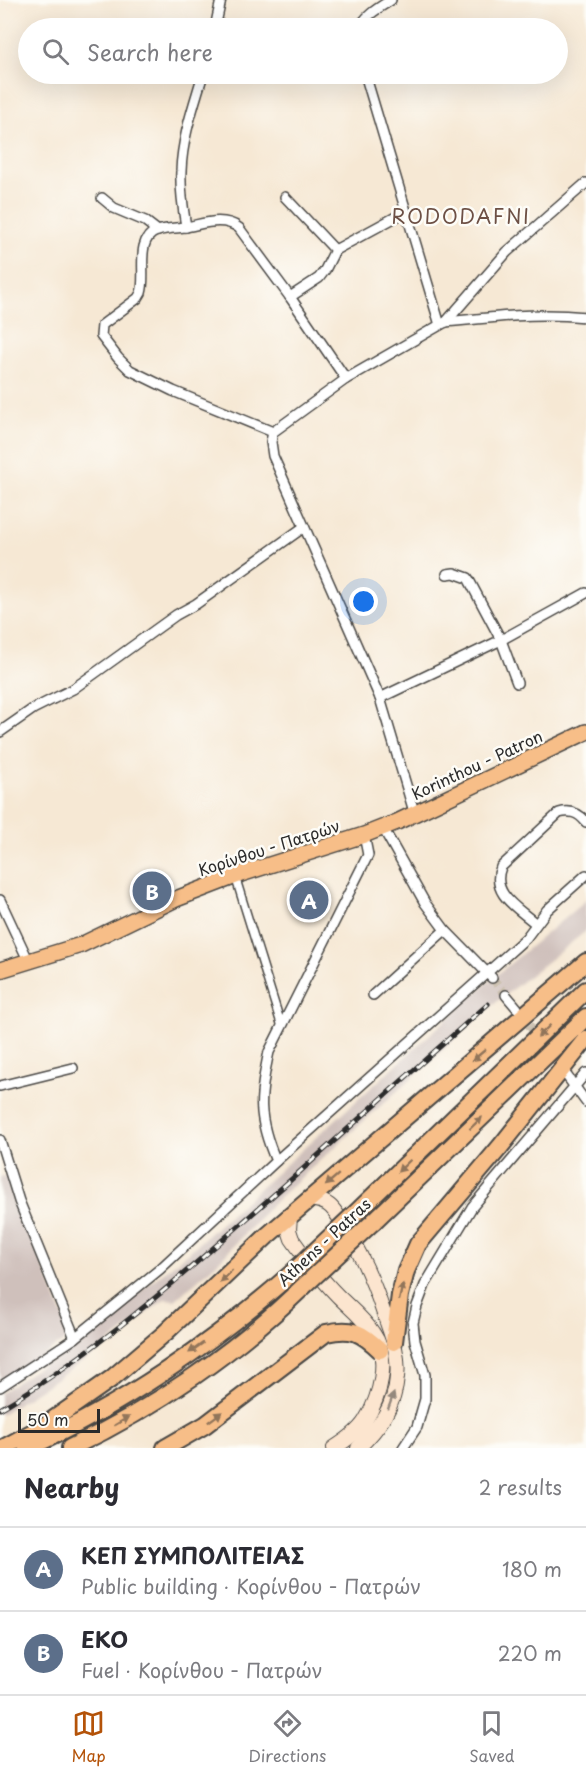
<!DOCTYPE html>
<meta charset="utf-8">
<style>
:root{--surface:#fff;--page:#f7f7f7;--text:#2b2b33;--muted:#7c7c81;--line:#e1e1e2;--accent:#b45309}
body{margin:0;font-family:"Playpen Sans",sans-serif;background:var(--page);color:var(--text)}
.scale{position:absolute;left:18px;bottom:15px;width:82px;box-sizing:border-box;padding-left:6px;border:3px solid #2b2b2b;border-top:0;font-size:16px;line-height:21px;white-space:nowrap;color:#2b2b2b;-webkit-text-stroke:4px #fdfcf7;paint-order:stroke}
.you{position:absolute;left:364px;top:602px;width:21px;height:21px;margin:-15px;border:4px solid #fff;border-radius:50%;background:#1a73e8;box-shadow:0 0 0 9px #1a73e833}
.badge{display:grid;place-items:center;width:39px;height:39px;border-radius:50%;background:var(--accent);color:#fff;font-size:20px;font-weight:700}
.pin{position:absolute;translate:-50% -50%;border:3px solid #fff;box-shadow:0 2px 6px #0006}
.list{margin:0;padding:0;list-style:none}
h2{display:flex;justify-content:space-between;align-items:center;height:78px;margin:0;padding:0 24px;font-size:26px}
h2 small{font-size:20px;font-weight:400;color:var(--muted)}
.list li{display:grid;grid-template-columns:39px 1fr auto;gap:18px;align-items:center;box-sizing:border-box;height:84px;padding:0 24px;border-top:2px solid var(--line)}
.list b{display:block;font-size:22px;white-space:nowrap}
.list p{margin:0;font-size:20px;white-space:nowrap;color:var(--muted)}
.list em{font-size:20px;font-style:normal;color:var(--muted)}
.icon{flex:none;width:33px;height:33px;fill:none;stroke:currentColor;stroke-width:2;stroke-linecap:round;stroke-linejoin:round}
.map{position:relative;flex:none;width:586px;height:1448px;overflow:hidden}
.search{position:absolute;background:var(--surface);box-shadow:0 6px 24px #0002;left:18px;right:18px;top:18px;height:66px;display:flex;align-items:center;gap:15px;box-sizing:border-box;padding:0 21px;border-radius:33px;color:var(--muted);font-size:22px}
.sheet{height:246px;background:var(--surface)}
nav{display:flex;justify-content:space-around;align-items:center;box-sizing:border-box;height:84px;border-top:2px solid var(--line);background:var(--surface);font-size:16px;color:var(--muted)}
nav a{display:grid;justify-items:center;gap:3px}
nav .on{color:var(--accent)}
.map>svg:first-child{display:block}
</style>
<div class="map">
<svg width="586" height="1448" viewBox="0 0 586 1448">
<rect width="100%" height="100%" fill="#fdfcf7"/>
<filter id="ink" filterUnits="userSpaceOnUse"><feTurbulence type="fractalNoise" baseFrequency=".0167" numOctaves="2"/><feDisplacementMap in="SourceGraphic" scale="12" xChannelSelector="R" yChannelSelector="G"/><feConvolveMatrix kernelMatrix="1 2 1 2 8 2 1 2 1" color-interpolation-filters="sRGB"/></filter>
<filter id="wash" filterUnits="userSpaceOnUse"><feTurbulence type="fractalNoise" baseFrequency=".008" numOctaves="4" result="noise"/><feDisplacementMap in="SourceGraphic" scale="24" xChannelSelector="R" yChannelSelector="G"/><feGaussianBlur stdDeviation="1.35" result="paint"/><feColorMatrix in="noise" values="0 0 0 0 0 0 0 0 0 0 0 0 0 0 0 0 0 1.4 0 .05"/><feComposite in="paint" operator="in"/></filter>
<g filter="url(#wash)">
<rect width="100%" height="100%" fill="#f6e8d4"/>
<!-- industrial -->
<g fill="#cfc0bb">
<path d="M586,900V931L495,1003L276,1200L220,1260L175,1300L165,1299L93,1355L0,1415V1393L74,1344L190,1251L486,984Z"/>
<path d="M7,1175L71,1337L0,1384V1177Z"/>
</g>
</g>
<g filter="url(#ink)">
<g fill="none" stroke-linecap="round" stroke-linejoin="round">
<!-- minor-tunnel -->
<g stroke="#cdc2b2" stroke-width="9" stroke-dasharray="9 4.5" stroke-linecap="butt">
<path d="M492,978L506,995"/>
<path d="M521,1014L563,1071"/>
</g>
<!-- pedestrian casing -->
<g stroke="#494744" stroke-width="10">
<path id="pedestrian" d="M235,876L282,1027"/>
</g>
<!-- minor casing -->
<g stroke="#494744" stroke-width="12">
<g id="minor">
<path d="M215,28L221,0"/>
<path d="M360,28C364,16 380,7 391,0"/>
<path d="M203,74C194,105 182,138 181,171C180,190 183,208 186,227C203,224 223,216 239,228L290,297L319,278L325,270L335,250L405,212"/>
<path d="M365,74L440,325L446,322L507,252L586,183"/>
<path d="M285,197L335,250"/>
<path d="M102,198L114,208L145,221L158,231"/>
<path d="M186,227C177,228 166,228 157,231C134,239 147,275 141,293L138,298L102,325L101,336L118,358L130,370L173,391L273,432"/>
<path d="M290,297L346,379L273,432L271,442L273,456L380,698L415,815"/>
<path d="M446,322C493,317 539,312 586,317"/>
<path d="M346,379L440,325"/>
<path d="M447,574L454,573L468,578L501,640L517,683"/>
<path d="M380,698L501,640L586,593"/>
<path d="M0,732L33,709L73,689L176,615L196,604L304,527"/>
<path d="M383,828L425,903L445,930L492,978"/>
<path d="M0,900L29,962"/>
<path d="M536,924C518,908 490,894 501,867L559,813C570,810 578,812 586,822"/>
<path d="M373,995L445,930"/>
<path d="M506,995L517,1008"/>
<path d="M564,1072L586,1102"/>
<path d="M0,1086L73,1068"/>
<path d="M0,1140L19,1201L75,1338"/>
<path d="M276,1161L526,938L547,910L586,875"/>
<path d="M0,1387L75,1338L160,1269L276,1161C257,1117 259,1097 269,1052L368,855L364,835"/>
<path d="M403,1448L417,1427L425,1399V1375L415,1341L413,1323L417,1306L425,1285L472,1207L586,1073"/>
</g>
</g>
<!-- secondary casing -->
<g stroke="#494744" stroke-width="16">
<g id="secondary">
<path d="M309,1199C317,1200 325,1201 331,1207C337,1213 342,1222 346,1230C363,1257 374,1283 384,1314C391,1334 400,1355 397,1377C395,1406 379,1428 358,1448"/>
<path d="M290,1216L289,1230L292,1239C306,1259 321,1279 338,1296C350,1308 364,1319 373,1333C391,1358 380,1397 365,1421C358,1432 345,1441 334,1448"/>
</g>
</g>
<!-- primary casing -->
<g stroke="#494744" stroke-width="18">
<path id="primary" d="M0,970L81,945L176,899L241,874L364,835L397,822L586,732"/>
</g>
<!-- motorway casing -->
<g stroke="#494744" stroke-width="20">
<g id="motorway">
<path d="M362,1207L586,990"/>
<path d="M373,1222L586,1017"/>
<path d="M394,1342L400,1295L406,1271L418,1244L500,1147L586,1039"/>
<path d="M3,1448L44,1426L111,1379L165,1333L268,1235L586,962"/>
<path d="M27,1448C122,1406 214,1342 292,1273"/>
<path d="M70,1448C155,1408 237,1351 304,1286"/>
<path d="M165,1448L205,1425L326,1333C352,1327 361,1332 380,1350"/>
</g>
</g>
<!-- pedestrian -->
<use href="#pedestrian" stroke="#fff" stroke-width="7"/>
<!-- minor -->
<use href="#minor" stroke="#fff" stroke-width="9"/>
<!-- secondary -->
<use href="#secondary" stroke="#fce5cf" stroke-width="14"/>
<!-- primary -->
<use href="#primary" stroke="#f7be88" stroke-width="15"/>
<!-- motorway -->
<use href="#motorway" stroke="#f7be88" stroke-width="16"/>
<!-- rail casing -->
<g stroke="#2b2b2b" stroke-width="5">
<path id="rail" d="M0,1409C105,1347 194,1265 285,1185C352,1125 420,1064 488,1004"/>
</g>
<!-- rail -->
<use href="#rail" stroke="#fdfcf7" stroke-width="3" stroke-dasharray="9" stroke-linecap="butt"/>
<!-- motorway-bridge casing -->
<g stroke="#494744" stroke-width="20" stroke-linecap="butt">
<g id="motorway-bridge">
<path d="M292,1273L362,1207"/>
<path d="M304,1286L373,1222"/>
</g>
</g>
<!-- motorway-bridge -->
<use href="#motorway-bridge" stroke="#f7be88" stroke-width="16"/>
</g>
<!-- one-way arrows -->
<defs><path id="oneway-solid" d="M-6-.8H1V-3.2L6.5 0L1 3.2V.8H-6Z" transform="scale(1.5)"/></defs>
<g fill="#91745a">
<use href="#oneway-solid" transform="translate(544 1031) rotate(136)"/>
<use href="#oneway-solid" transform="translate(479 1055) rotate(140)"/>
<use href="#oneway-solid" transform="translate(476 1123) rotate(-44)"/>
<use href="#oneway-solid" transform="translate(404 1166) rotate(136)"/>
<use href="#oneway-solid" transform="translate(332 1180) rotate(139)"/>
<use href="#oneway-solid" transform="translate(226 1276) rotate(136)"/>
<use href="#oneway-solid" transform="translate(401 1292) rotate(-77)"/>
<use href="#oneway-solid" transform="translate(196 1348) rotate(145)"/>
<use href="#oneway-solid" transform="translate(215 1417) rotate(-37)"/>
<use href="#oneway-solid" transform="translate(122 1421) rotate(-30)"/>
</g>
<use fill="#94887d" href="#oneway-solid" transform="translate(391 1401) rotate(-70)"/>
</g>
<g text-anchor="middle" stroke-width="5" stroke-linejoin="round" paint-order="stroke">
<!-- street labels -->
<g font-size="16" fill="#2b2b2b" stroke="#fdfcf7">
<text transform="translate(477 765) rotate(-25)" y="6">Korinthou - Patron</text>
<text transform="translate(269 848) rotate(-18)" y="6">Κορίνθου - Πατρών</text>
<text transform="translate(324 1242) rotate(-43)" y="6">Athens - Patras</text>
</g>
<!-- quarter labels -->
<g font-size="20" letter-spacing="1.5" fill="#6d5045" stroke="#fdfcf7">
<text x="461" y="224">RODODAFNI</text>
</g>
</g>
</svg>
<div class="scale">50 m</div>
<div class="you"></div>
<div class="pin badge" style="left:309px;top:900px;background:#5c6f8a">A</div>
<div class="pin badge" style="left:152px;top:891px;background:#5c6f8a">B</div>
<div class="search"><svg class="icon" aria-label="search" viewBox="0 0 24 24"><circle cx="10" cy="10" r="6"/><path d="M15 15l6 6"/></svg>Search here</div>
</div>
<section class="sheet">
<h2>Nearby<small>2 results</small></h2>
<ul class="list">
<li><span class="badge" style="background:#5c6f8a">A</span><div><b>ΚΕΠ ΣΥΜΠΟΛΙΤΕΙΑΣ</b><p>Public building · Κορίνθου - Πατρών</p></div><em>180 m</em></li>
<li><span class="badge" style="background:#5c6f8a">B</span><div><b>EKO</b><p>Fuel · Κορίνθου - Πατρών</p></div><em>220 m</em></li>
</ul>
</section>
<nav>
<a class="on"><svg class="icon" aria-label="map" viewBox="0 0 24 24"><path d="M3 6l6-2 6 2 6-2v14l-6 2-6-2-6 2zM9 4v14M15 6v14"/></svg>Map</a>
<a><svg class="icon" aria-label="directions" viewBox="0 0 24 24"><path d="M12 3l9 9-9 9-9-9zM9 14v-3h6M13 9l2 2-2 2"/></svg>Directions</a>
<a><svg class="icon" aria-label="saved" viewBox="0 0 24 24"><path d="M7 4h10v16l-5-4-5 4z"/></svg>Saved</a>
</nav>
